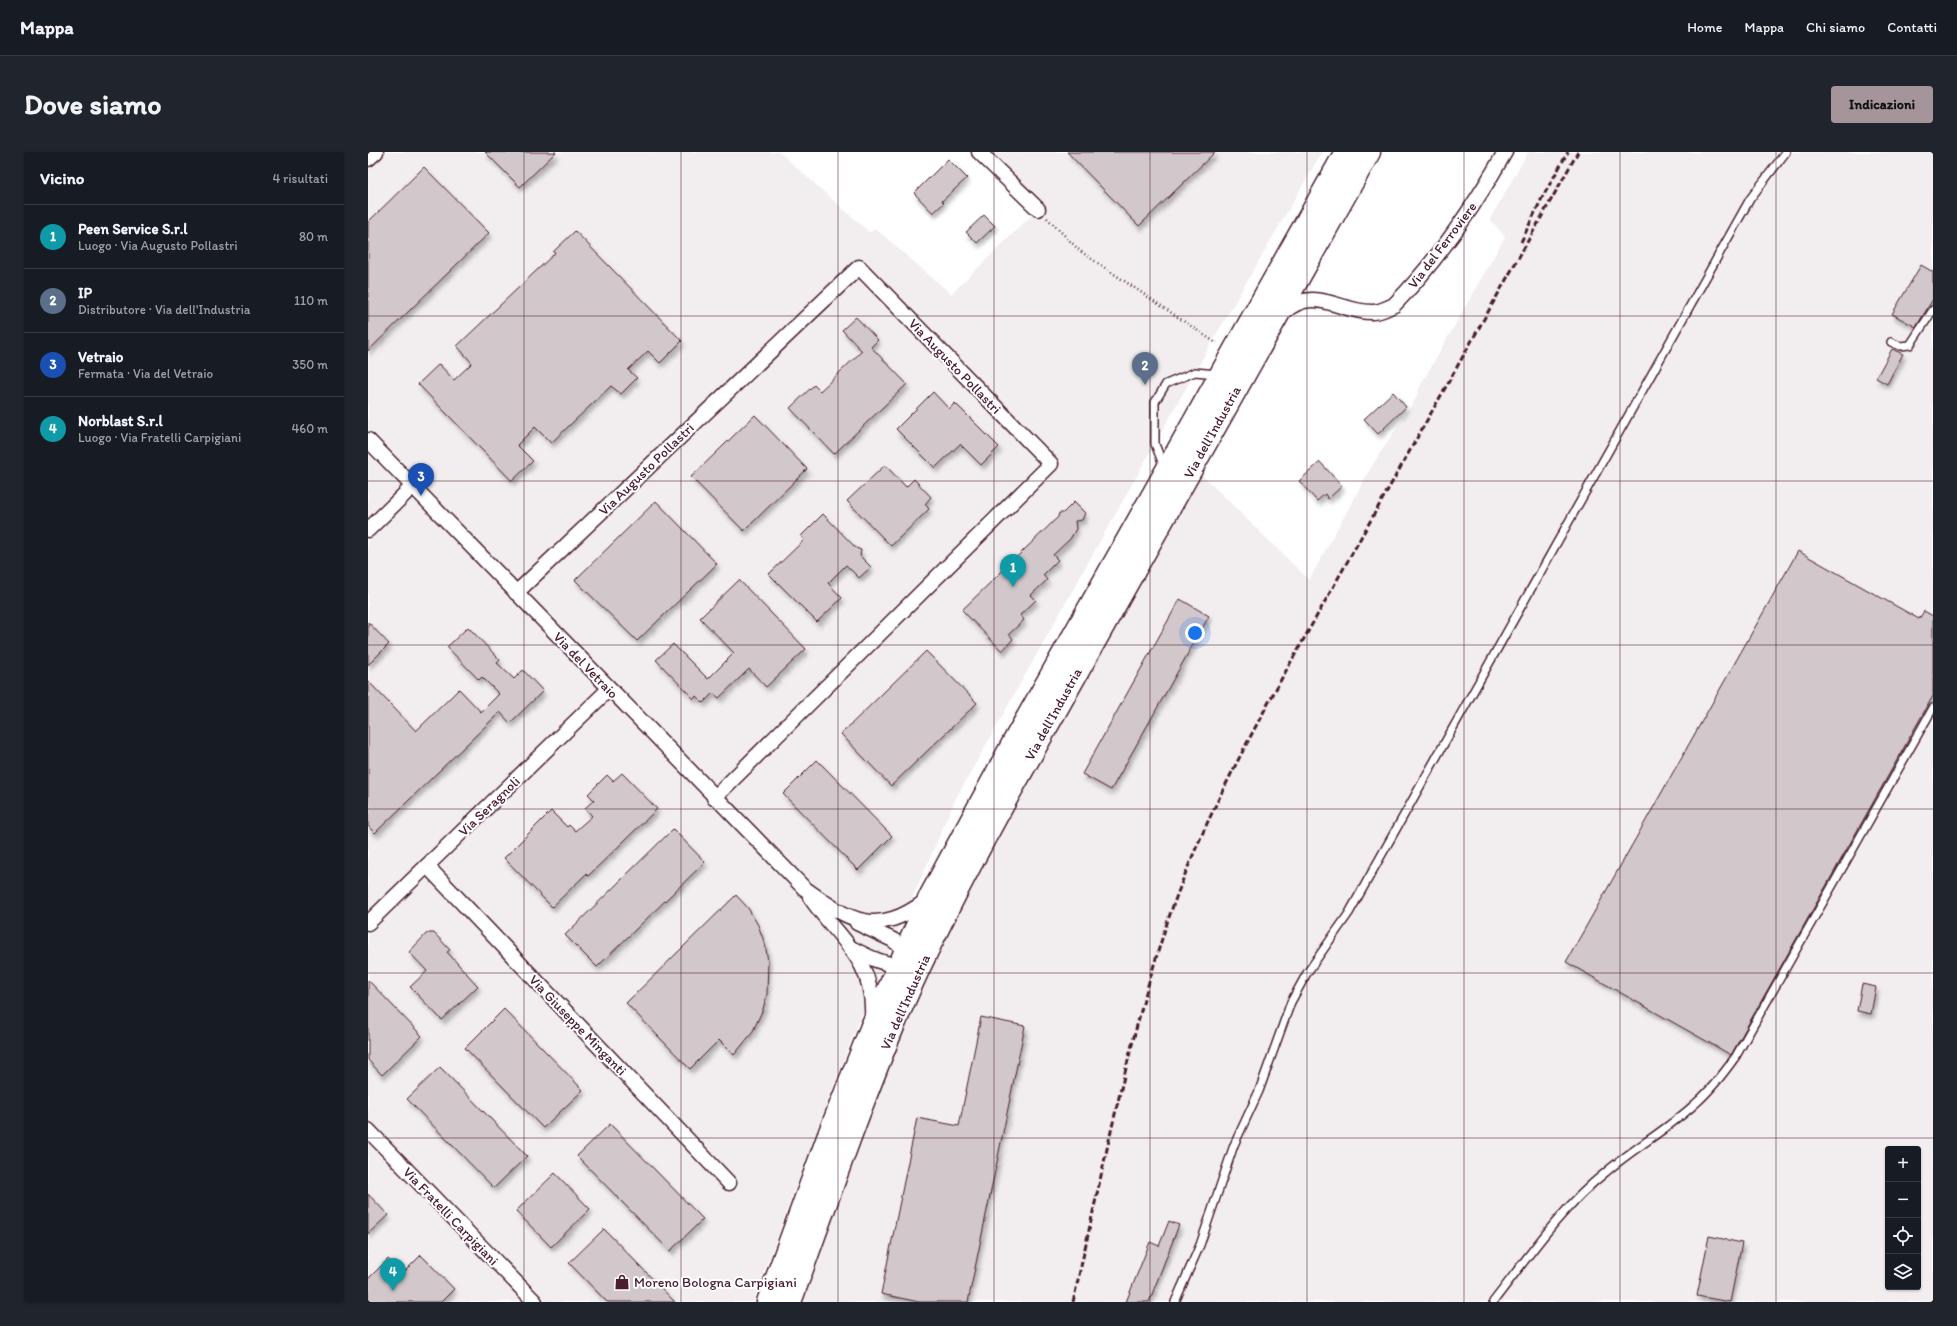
<!DOCTYPE html>
<html lang="it">
<meta charset="utf-8">
<style>
:root{--surface:#171b24;--page:#20242c;--text:#f1f3f6;--muted:#9ea1a6;--line:#363941;--accent:#a6949b}
body{margin:0;font-family:Itim,sans-serif;background:var(--page);color:var(--text)}
.controls{position:absolute;right:12px;bottom:12px;display:grid;overflow:hidden;border-radius:4px;box-shadow:0 1px 3px #0004}
.controls button{width:36px;height:36px;display:grid;place-items:center;padding:0;border:0;border-bottom:1px solid var(--line);background:var(--surface);color:var(--text);font:20px sans-serif}
.you{position:absolute;left:827px;top:481px;width:14px;height:14px;margin:-10px;border:3px solid #fff;border-radius:50%;background:#1a73e8;box-shadow:0 0 0 6px #1a73e833}
.badge{display:grid;place-items:center;width:26px;height:26px;border-radius:50%;background:var(--accent);color:#fff;font-size:13px;font-weight:700}
.pin{position:absolute;translate:-50% -33px;filter:drop-shadow(0 1px 2px #0008)}
.pin::after{content:'';position:absolute;top:21px;width:14px;height:12px;background:inherit;clip-path:polygon(0 0,100% 0,50% 100%)}
.list{margin:0;padding:0;list-style:none}
h2{display:flex;justify-content:space-between;align-items:center;height:52px;margin:0;padding:0 16px;font-size:17px}
h2 small{font-size:13px;font-weight:400;color:var(--muted)}
.list li{display:grid;grid-template-columns:26px 1fr auto;gap:12px;align-items:center;box-sizing:border-box;height:64px;padding:0 16px;border-top:1px solid var(--line)}
.list b{display:block;font-size:15px;white-space:nowrap}
.list p{margin:0;font-size:13px;white-space:nowrap;color:var(--muted)}
.list em{font-size:13px;font-style:normal;color:var(--muted)}
.icon{flex:none;width:22px;height:22px;fill:none;stroke:currentColor;stroke-width:2;stroke-linecap:round;stroke-linejoin:round}
.map{position:relative;flex:none;width:1565px;height:1150px;overflow:hidden;border-radius:4px}
header{display:flex;align-items:center;gap:24px;box-sizing:border-box;height:56px;padding:0 20px;background:var(--surface);border-bottom:1px solid var(--line)}
header strong{font-size:19px}
nav{display:flex;gap:22px;margin-inline-start:auto;font-size:14px}
.intro{display:flex;align-items:center;justify-content:space-between;box-sizing:border-box;height:96px;padding:0 24px}
h1{margin:0;font-size:28px}
.button{padding:10px 18px;border-radius:4px;background:var(--accent);color:#111;font-size:14px;font-weight:700}
main{display:flex;gap:24px;padding:0 24px}
aside{flex:1;background:var(--surface);border-radius:4px;box-shadow:0 1px 3px #0004}
.map>svg:first-child{display:block}
</style>
<header>
<strong>Mappa</strong>
<nav><a>Home</a><a>Mappa</a><a>Chi siamo</a><a>Contatti</a></nav>
</header>
<div class="intro"><h1>Dove siamo</h1><a class="button">Indicazioni</a></div>
<main>
<aside>
<h2>Vicino<small>4 risultati</small></h2>
<ul class="list">
<li><span class="badge" style="background:#0f9aa8">1</span><div><b>Peen Service S.r.l</b><p>Luogo · Via Augusto Pollastri</p></div><em>80 m</em></li>
<li><span class="badge" style="background:#5c6f8a">2</span><div><b>IP</b><p>Distributore · Via dell'Industria</p></div><em>110 m</em></li>
<li><span class="badge" style="background:#1a4fb4">3</span><div><b>Vetraio</b><p>Fermata · Via del Vetraio</p></div><em>350 m</em></li>
<li><span class="badge" style="background:#0f9aa8">4</span><div><b>Norblast S.r.l</b><p>Luogo · Via Fratelli Carpigiani</p></div><em>460 m</em></li>
</ul>
</aside>
<div class="map">
<svg width="1565" height="1150" viewBox="0 0 1565 1150">
<defs>
<filter id="shadow"><feDropShadow dx="2.5" dy="4.5" stdDeviation="2" flood-color="#0004"/></filter>
</defs>
<rect width="100%" height="100%" fill="#fff"/>
<filter id="ink" filterUnits="userSpaceOnUse"><feTurbulence type="fractalNoise" baseFrequency=".025" numOctaves="2"/><feDisplacementMap in="SourceGraphic" scale="8" xChannelSelector="R" yChannelSelector="G"/><feConvolveMatrix kernelMatrix="1 2 1 2 8 2 1 2 1" color-interpolation-filters="sRGB"/></filter>
<g filter="url(#ink)">
<!-- built -->
<g fill="#f2eeef" fill-rule="evenodd">
<path d="M0,0H411L501,80L508,77L583,142L670,57L608,0H954L849,181L587,648L490,871L453,967L385,1150H0Z"/>
<path d="M1160,0H1565V1150H433L525,900L548,846L584,770L616,706L832,321L941,428L1005,312L1048,246L1052,234L1137,85L1122,67ZM1520,997H1550V1135H1520Z"/>
</g>
<!-- building -->
<g fill="#d2c7cb" stroke="#4a1f2b" filter="url(#shadow)">
<path d="M117,0H188L152,35Z"/>
<path d="M699,0H847L771,74Z"/>
<path d="M580,7L599,26L574,49L576,51L565,61L546,41Z"/>
<path d="M56,15L121,81L0,199V70Z"/>
<path d="M616,63L627,74L609,91L598,80Z"/>
<path d="M207,79L314,189L292,211L280,199L260,218L269,226L253,242L243,234L183,291L167,275L149,293L165,309L144,329L50,232L71,212L86,228L104,211L89,194L187,101L185,100Z"/>
<path d="M1553,113L1565,120V147L1548,175L1524,162Z"/>
<path d="M488,165L510,188L503,195L539,232L466,302L422,256L446,233L452,239L494,199L474,178Z"/>
<path d="M1524,197L1535,202L1519,232L1508,226Z"/>
<path d="M565,240L581,257L587,251L631,295L613,313L592,292L567,316L528,277Z"/>
<path d="M1025,240L1038,255L1010,282L996,267Z"/>
<path d="M387,263L439,317L376,379L323,325Z"/>
<path d="M952,310L974,334L960,347L957,342L949,349L931,329Z"/>
<path d="M517,313L538,335L546,327L563,345L557,352L561,357L523,394L479,349Z"/>
<path d="M288,349L349,412L269,489L207,428Z"/>
<path d="M706,350L717,361L714,368L707,369L708,377L702,387L685,403L690,408L675,423L679,428L663,443L668,448L652,463L656,468L641,482L645,487L634,499L594,458L690,365L691,361H695Z"/>
<path d="M455,362L488,396L493,398L492,404L503,415L491,426L478,413L460,431L474,446L449,470L401,422L436,388L433,384Z"/>
<path d="M1430,399L1551,467L1556,459L1565,464V544L1363,903L1198,810Z"/>
<path d="M371,428L438,497L398,535L381,517L351,546L345,541L335,551L328,544L326,547L288,508L305,492L340,527L366,501L332,466Z"/>
<path d="M812,447L841,464L743,638L714,622Z"/>
<path d="M0,470L21,492L0,513Z"/>
<path d="M100,475L132,508L129,511L146,527L155,518L175,539L142,571L132,560L7,681L0,674V529L48,579L91,537L113,560L131,542L114,525L111,528L79,495Z"/>
<path d="M558,499L609,551L523,634L473,582Z"/>
<path d="M449,608L524,684L490,718L415,642Z"/>
<path d="M254,621L289,657L220,724L218,722L184,755L136,706L183,659L199,675L201,673L207,679L224,664L217,656L226,648L220,642L239,623L245,629Z"/>
<path d="M305,677L337,710L229,815L197,783Z"/>
<path d="M368,743L380,756L390,773L397,792L400,809L399,842L395,857L384,881L366,903L351,888L322,917L258,851Z"/>
<path d="M59,781H66L82,798L79,800L110,834L74,868L42,835L59,819L41,800Z"/>
<path d="M0,828L54,884L14,923L0,908Z"/>
<path d="M1494,832L1508,835L1503,862L1489,859Z"/>
<path d="M136,857L215,938L175,976L97,896Z"/>
<path d="M613,865L657,874L600,1150H551L513,1142L549,966L591,974Z"/>
<path d="M72,915L159,1004L126,1036L39,947Z"/>
<path d="M242,972L335,1067L302,1099L209,1004Z"/>
<path d="M187,1021L222,1057L183,1095L148,1059Z"/>
<path d="M0,1042L20,1063L0,1082Z"/>
<path d="M801,1069L811,1073L781,1150H758L782,1090L791,1094Z"/>
<path d="M236,1077L307,1150H239L201,1111Z"/>
<path d="M1341,1084L1374,1091L1362,1150L1329,1144Z"/>
<path d="M53,1103L86,1137L73,1150H0V1127L20,1107L34,1122Z"/>
</g>
<g fill="none" stroke-linecap="round" stroke-linejoin="round">
<!-- service casing -->
<g stroke="#4a1f2b" stroke-width="10">
<g id="service">
<path d="M1523,190L1532,194L1542,193L1565,158"/>
<path d="M796,315L787,292V250L798,232L827,220L849,222"/>
<path d="M807,1150L832,1093L866,993L891,939L923,850L939,821L981,761L1382,47L1418,0"/>
<path d="M1125,1150C1160,1105 1193,1056 1238,1020C1266,996 1300,977 1327,952C1343,938 1356,921 1368,904L1565,556"/>
</g>
</g>
<!-- minor casing -->
<g stroke="#4a1f2b" stroke-width="17">
<g id="minor">
<path d="M611,0L670,57"/>
<path d="M0,7L8,0"/>
<path d="M915,161C946,132 972,161 1005,160C1013,160 1019,156 1026,153C1070,108 1106,55 1137,0"/>
<path d="M0,288L436,736C483,770 508,786 559,748"/>
<path d="M0,378L45,334"/>
<path d="M148,441L491,115L683,312L346,646"/>
<path d="M59,714L361,1031"/>
<path d="M442,745C471,788 507,807 504,865"/>
<path d="M0,771L241,537"/>
<path d="M489,771L525,788L543,803"/>
<path d="M485,797C502,806 519,814 539,814"/>
<path d="M0,978L167,1150"/>
</g>
</g>
<!-- primary casing -->
<g stroke="#4a1f2b" stroke-width="25">
<g id="primary">
<path d="M400,1150L462,980L504,874L562,745L648,586L978,0"/>
<path d="M422,1150C458,1052 491,954 532,858C561,791 594,727 629,663L1001,0"/>
</g>
</g>
<!-- path -->
<path stroke="#4a1f2b" stroke-width="2.5" stroke-dasharray="1 3" stroke-linecap="butt" d="M679,66L712,99L848,191L849,190"/>
<!-- service -->
<use href="#service" stroke="#fff" stroke-width="7"/>
<!-- minor -->
<use href="#minor" stroke="#fff" stroke-width="14"/>
<!-- primary -->
<use href="#primary" stroke="#fff" stroke-width="22"/>
<!-- rail -->
<g stroke="#4a1f2b" stroke-width="3" stroke-dasharray="6 3" stroke-linecap="butt">
<path d="M1153,90L1174,46L1200,0"/>
<path d="M705,1150C734,1022 759,893 800,768C829,683 872,603 915,524L1210,0"/>
</g>
</g>
</g>
<!-- grid -->
<path fill="none" stroke="#4a1f2b" stroke-width="1" stroke-opacity="0.55" d="M156,0V1150M313,0V1150M470,0V1150M626,0V1150M782,0V1150M939,0V1150M1096,0V1150M1252,0V1150M1408,0V1150M0,164H1565M0,329H1565M0,493H1565M0,657H1565M0,821H1565M0,986H1565"/>
<!-- icons -->
<defs>
<g id="shop-bare" transform="scale(1.2)"><path d="M-5-2.5h2.3a2.7 3.5 0 0 1 5.4 0H5L5.5 6h-11ZM-1.5-2.5h3a1.5 2.3 0 0 0-3 0Z" fill="#4a1f2b" stroke="#fff" stroke-width="2.5" paint-order="stroke"/></g>
</defs>
<g fill-rule="evenodd">
<use href="#shop-bare" x="254" y="1130"/>
</g>
<g text-anchor="middle" stroke-width="4" stroke-linejoin="round" paint-order="stroke">
<!-- street labels -->
<g font-size="14" fill="#4a1f2b" stroke="#fff">
<text transform="translate(1074 93) rotate(-53)" y="5">Via del Ferroviere</text>
<text transform="translate(587 214) rotate(46)" y="5">Via Augusto Pollastri</text>
<text transform="translate(844 280) rotate(-61)" y="5">Via dell'Industria</text>
<text transform="translate(278 317) rotate(-44)" y="5">Via Augusto Pollastri</text>
<text transform="translate(218 513) rotate(46)" y="5">Via del Vetraio</text>
<text transform="translate(685 562) rotate(-61)" y="5">Via dell'Industria</text>
<text transform="translate(121 654) rotate(-44)" y="5">Via Seragnoli</text>
<text transform="translate(537 850) rotate(-66)" y="5">Via dell'Industria</text>
<text transform="translate(210 873) rotate(46)" y="5">Via Giuseppe Minganti</text>
<text transform="translate(83 1064) rotate(46)" y="5">Via Fratelli Carpigiani</text>
</g>
<!-- poi labels -->
<g font-size="14" fill="#4a1f2b" stroke="#fff" text-anchor="start">
<text x="266" y="1135">Moreno Bologna Carpigiani</text>
</g>
</g>
</svg>
<div class="controls">
<button>+</button>
<button>−</button>
<button><svg class="icon" aria-label="locate" viewBox="0 0 24 24"><circle cx="12" cy="12" r="6"/><path d="M12 2v4M12 18v4M2 12h4M18 12h4"/></svg></button>
<button><svg class="icon" aria-label="layers" viewBox="0 0 24 24"><path d="M12 4l9 5-9 5-9-5zM3 14l9 5 9-5"/></svg></button>
</div>
<div class="you"></div>
<div class="pin badge" style="left:645px;top:435px;background:#0f9aa8">1</div>
<div class="pin badge" style="left:777px;top:233px;background:#5c6f8a">2</div>
<div class="pin badge" style="left:53px;top:344px;background:#1a4fb4">3</div>
<div class="pin badge" style="left:25px;top:1139px;background:#0f9aa8">4</div>
</div>
</main>
